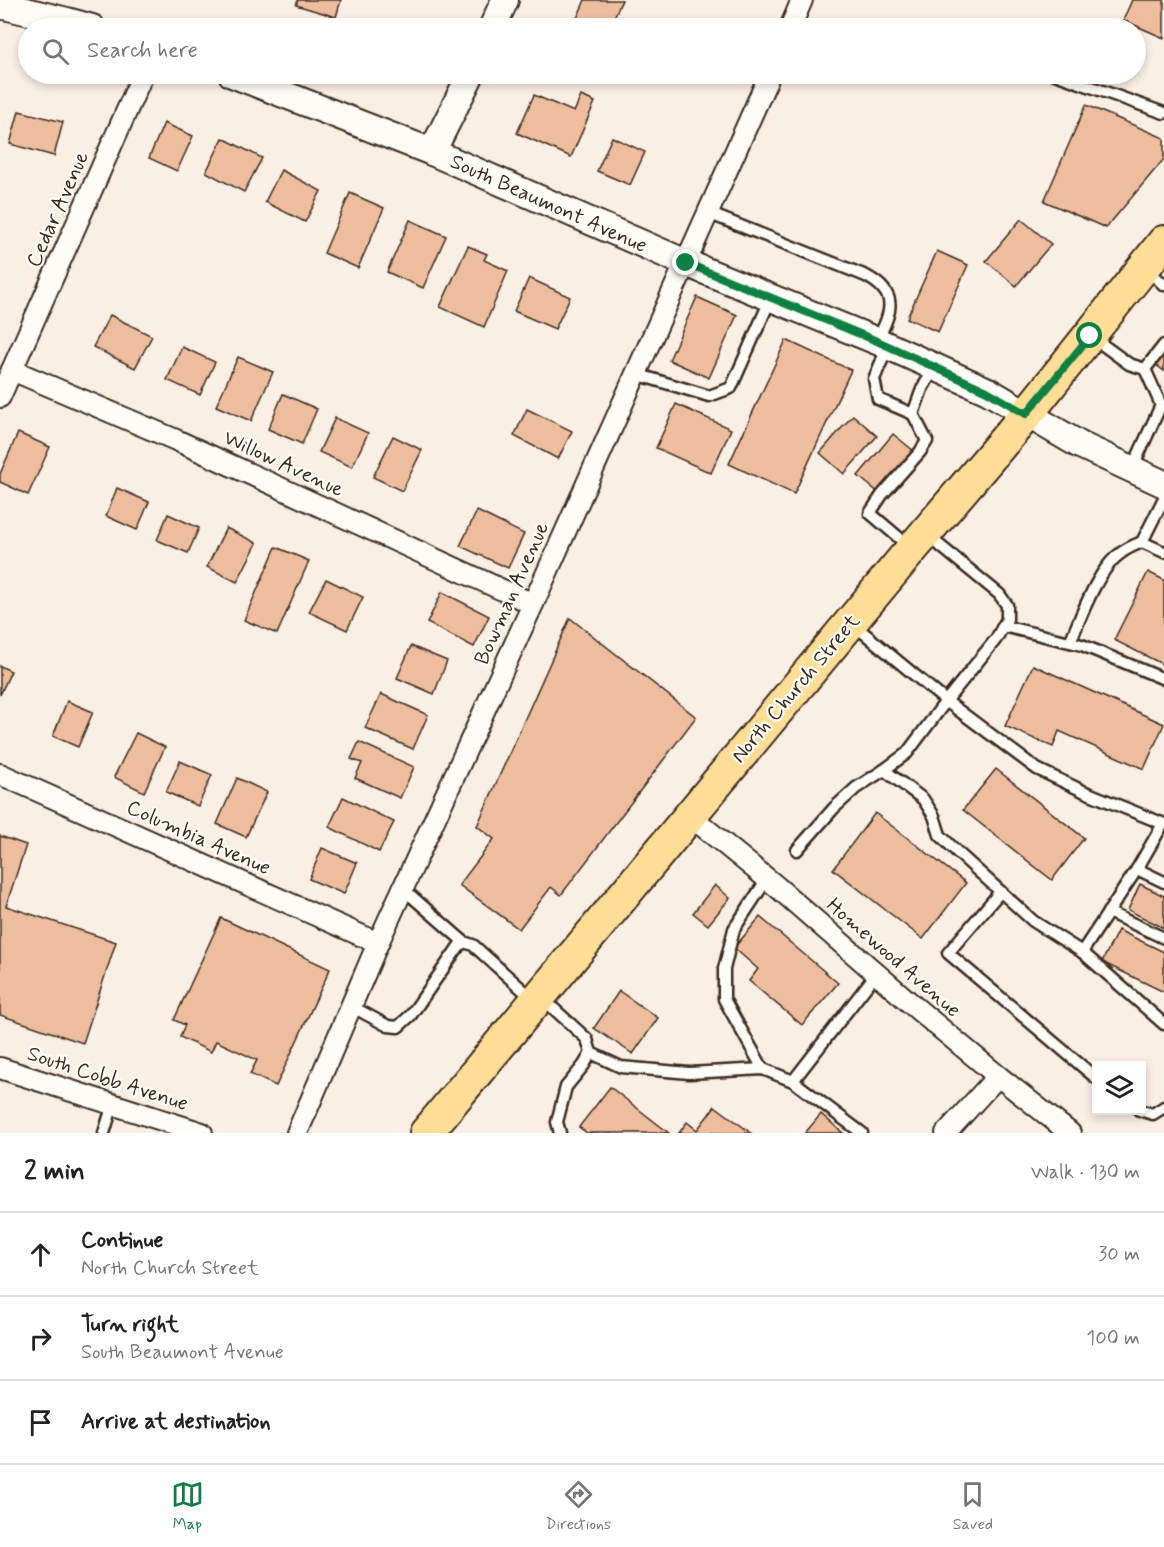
<!DOCTYPE html>
<meta charset="utf-8">
<style>
:root{--surface:#fff;--page:#f6f6f6;--text:#222;--muted:#767676;--line:#e0e0e0;--accent:#0b8043}
body{margin:0;font-family:Mynerve,sans-serif;background:var(--page);color:var(--text)}
.controls{position:absolute;right:18px;bottom:18px;display:grid;overflow:hidden;border-radius:0px;box-shadow:0 3px 9px #0003}
.controls button{width:54px;height:54px;display:grid;place-items:center;padding:0;border:0;border-bottom:2px solid var(--line);background:var(--surface);color:var(--text);font:30px sans-serif}
.stop{position:absolute;width:18px;height:18px;margin:-14px;border:4px solid #0b8043;border-radius:50%;background:#fff}
.stop.end{background:#0b8043;border-color:#fff;box-shadow:0 2px 6px #0008}
.list{margin:0;padding:0;list-style:none}
h2{display:flex;justify-content:space-between;align-items:center;height:78px;margin:0;padding:0 24px;font-size:26px}
h2 small{font-size:20px;font-weight:400;color:var(--muted)}
.list li{display:grid;grid-template-columns:39px 1fr auto;gap:18px;align-items:center;box-sizing:border-box;height:84px;padding:0 24px;border-top:2px solid var(--line)}
.list b{display:block;font-size:22px;white-space:nowrap}
.list p{margin:0;font-size:20px;white-space:nowrap;color:var(--muted)}
.list em{font-size:20px;font-style:normal;color:var(--muted)}
.icon{flex:none;width:33px;height:33px;fill:none;stroke:currentColor;stroke-width:2;stroke-linecap:round;stroke-linejoin:round}
.map{position:relative;flex:none;width:1164px;height:1133px;overflow:hidden}
.search{position:absolute;background:var(--surface);box-shadow:0 3px 9px #0003;left:18px;right:18px;top:18px;height:66px;display:flex;align-items:center;gap:15px;box-sizing:border-box;padding:0 21px;border-radius:33px;color:var(--muted);font-size:22px}
.sheet{height:330px;background:var(--surface)}
nav{display:flex;justify-content:space-around;align-items:center;box-sizing:border-box;height:84px;border-top:2px solid var(--line);background:var(--surface);font-size:16px;color:var(--muted)}
nav a{display:grid;justify-items:center;gap:3px}
nav .on{color:var(--accent)}
.map>svg:first-child{display:block}
</style>
<div class="map">
<svg width="1164" height="1133" viewBox="0 0 1164 1133">
<rect width="100%" height="100%" fill="#faefe5"/>
<filter id="ink" filterUnits="userSpaceOnUse"><feTurbulence type="fractalNoise" baseFrequency=".0167" numOctaves="2"/><feDisplacementMap in="SourceGraphic" scale="12" xChannelSelector="R" yChannelSelector="G"/><feConvolveMatrix kernelMatrix="1 2 1 2 8 2 1 2 1" color-interpolation-filters="sRGB"/></filter>
<g filter="url(#ink)">
<!-- building -->
<g fill="#edbd9e" stroke="#3b2a1e" stroke-width="1.5">
<path d="M298,0H341L336,17L296,5Z"/>
<path d="M585,0H622L609,28H601L577,18Z"/>
<path d="M1132,0H1164V38L1123,20Z"/>
<path d="M636,20L655,28H633Z"/>
<path d="M534,95L574,112L581,96L595,102L571,157L517,133Z"/>
<path d="M1086,105L1164,138V159L1106,228L1044,201Z"/>
<path d="M19,111L63,122L54,156L10,144Z"/>
<path d="M164,123L193,136L177,171L149,158Z"/>
<path d="M612,137L645,152L630,185L597,171Z"/>
<path d="M223,138L262,158L244,192L206,172Z"/>
<path d="M281,170L321,191L305,222L265,202Z"/>
<path d="M350,193L384,208L358,268L324,253Z"/>
<path d="M1021,219L1051,244L1016,286L986,261Z"/>
<path d="M410,220L446,236L423,288L387,272Z"/>
<path d="M468,246L487,254L484,260L508,271L484,327L440,307Z"/>
<path d="M937,251L968,265L938,332L907,318Z"/>
<path d="M529,278L570,297L555,329L514,311Z"/>
<path d="M697,297L737,315L709,378L669,360Z"/>
<path d="M110,315L152,336L135,368L93,347Z"/>
<path d="M786,340L851,370L794,494L729,464Z"/>
<path d="M182,347L215,362L200,395L167,380Z"/>
<path d="M1164,352V371L1155,364Z"/>
<path d="M238,357L273,372L251,421L216,406Z"/>
<path d="M283,394L317,409L302,444L268,429Z"/>
<path d="M676,404L731,429L711,473L656,448Z"/>
<path d="M527,409L572,431L558,459L514,436Z"/>
<path d="M853,415L877,436L844,474L820,453Z"/>
<path d="M335,418L368,433L352,467L319,452Z"/>
<path d="M18,433L50,447L28,495L0,482V474Z"/>
<path d="M893,434L914,451L879,493L858,476Z"/>
<path d="M393,436L422,450L402,491L373,477Z"/>
<path d="M117,488L149,502L137,530L106,516Z"/>
<path d="M477,511L524,534L508,568L460,546Z"/>
<path d="M168,514L199,528L188,553L157,540Z"/>
<path d="M226,528L257,543L237,582L207,567Z"/>
<path d="M276,547L309,561L277,634L244,620Z"/>
<path d="M1148,572L1164,580V665L1114,640Z"/>
<path d="M326,579L363,597L347,630L309,612Z"/>
<path d="M442,592L489,616L474,647L427,623Z"/>
<path d="M570,618L696,717L561,895L551,887L519,929L459,885L494,839L477,826Z"/>
<path d="M411,646L447,661L434,694L397,678Z"/>
<path d="M1033,665L1164,724L1144,769L1059,731L1053,747L1005,726Z"/>
<path d="M0,666L11,671L0,695Z"/>
<path d="M381,694L428,715L413,749L365,728Z"/>
<path d="M67,701L93,712L78,747L53,736Z"/>
<path d="M136,733L165,747L144,792L114,777Z"/>
<path d="M359,742L414,767L400,798L355,778L362,763L351,759Z"/>
<path d="M180,761L212,775L198,806L166,792Z"/>
<path d="M996,769L1084,838L1052,880L963,810Z"/>
<path d="M237,778L267,792L246,837L217,824Z"/>
<path d="M343,797L394,822L379,852L329,827Z"/>
<path d="M875,813L966,883L923,939L833,869Z"/>
<path d="M0,836L26,845L6,906L116,942L83,1043L0,1015Z"/>
<path d="M322,848L357,863L344,894L309,879Z"/>
<path d="M1140,884L1164,896V928L1128,910Z"/>
<path d="M715,885L730,898L708,925L693,913Z"/>
<path d="M760,917L838,983L802,1025L749,981L758,969L734,948Z"/>
<path d="M221,918L330,969L276,1086L250,1074L257,1060L216,1041L211,1052L180,1037L185,1025L174,1020Z"/>
<path d="M1118,930L1164,952V992L1102,962Z"/>
<path d="M619,991L658,1018L633,1054L594,1028Z"/>
<path d="M610,1087L669,1133H587L579,1127Z"/>
<path d="M715,1106L751,1133H679L687,1122L697,1130Z"/>
<path d="M821,1114L843,1133H805Z"/>
</g>
<g fill="none" stroke-linecap="round" stroke-linejoin="round">
<!-- service casing -->
<g stroke="#3b2a1e" stroke-width="15">
<g id="service">
<path d="M1055,74L1164,113"/>
<path d="M708,213L866,276C900,294 891,312 877,341"/>
<path d="M1147,269L1164,285"/>
<path d="M1092,337L1129,364L1145,369L1164,345"/>
<path d="M888,346L874,379L878,399L913,414"/>
<path d="M636,374L709,396L731,388L771,298"/>
<path d="M1132,469L1161,405L1145,369"/>
<path d="M1164,498L1142,542L1164,552"/>
<path d="M911,548L870,513L882,495L920,452L927,441L913,414L922,389L935,367"/>
<path d="M853,624L946,701L996,639L1007,619V605L999,594L927,535"/>
<path d="M1003,626L1082,645L1164,679"/>
<path d="M1070,642C1081,617 1098,568 1121,553C1127,548 1135,545 1142,542"/>
<path d="M884,770L923,799L934,816L940,835L956,851L1033,921L1082,952L1164,1024"/>
<path d="M1163,824L1137,869L1164,882"/>
<path d="M797,850L834,808L856,788L884,770L907,753L946,701L1037,769L1083,791L1164,824"/>
<path d="M402,888L464,942"/>
<path d="M1000,892L948,953L1096,1078"/>
<path d="M1108,912L1164,938"/>
<path d="M1082,952L1137,869"/>
<path d="M542,998L587,1039L591,1053L584,1065L566,1087L557,1122L560,1133"/>
<path d="M351,1006L388,1026L398,1027L411,1015L459,946L464,942L473,945L534,1000"/>
<path d="M591,1053L621,1067L689,1073L763,1069L793,1081"/>
<path d="M763,1069L724,999V969L734,929L767,879"/>
<path d="M1139,1110L1153,1114L1164,1107"/>
<path d="M104,1133L113,1104"/>
<path d="M862,1133L793,1081L876,974"/>
</g>
</g>
<!-- minor casing -->
<g stroke="#3b2a1e" stroke-width="24">
<g id="minor">
<path d="M790,28L802,0"/>
<path d="M12,370L176,440L533,604"/>
<path d="M0,397L143,74"/>
<path d="M0,774L378,943"/>
<path d="M689,815L776,886L916,1008L998,1076L1070,1133"/>
<path d="M0,1068L202,1133"/>
<path d="M297,1133L378,943L533,604L770,74"/>
<path d="M946,1133L998,1076"/>
</g>
</g>
<!-- tertiary casing -->
<g stroke="#3b2a1e" stroke-width="30">
<g id="tertiary">
<path d="M0,5L67,21L92,28"/>
<path d="M492,28L505,0"/>
<path d="M232,74L432,152L686,263L877,341L988,391L1080,445L1164,484"/>
<path d="M432,152L471,74"/>
</g>
</g>
<!-- primary casing -->
<g stroke="#3b2a1e" stroke-width="36">
<path id="primary" d="M426,1133L900,563L1026,415L1164,242"/>
</g>
<!-- service -->
<use href="#service" stroke="#fdfcf7" stroke-width="10"/>
<!-- minor -->
<use href="#minor" stroke="#fdfcf7" stroke-width="20"/>
<!-- tertiary -->
<use href="#tertiary" stroke="#fdfcf7" stroke-width="26"/>
<!-- primary -->
<use href="#primary" stroke="#fede96" stroke-width="32"/>
</g>
</g>
<g fill="none" stroke-linecap="round" stroke-linejoin="round" filter="url(#ink)">
<!-- route -->
<path stroke="#0b8043" stroke-width="8" d="M686,263L877,341L987,391L1026,414L1090,336"/>
</g>
<g text-anchor="middle" stroke-width="4.5" stroke-linejoin="round" paint-order="stroke">
<!-- street labels -->
<g font-size="21" fill="#3b2a1e" stroke="#fdfcf7">
<text transform="translate(549 203) rotate(24)" y="7">South Beaumont Avenue</text>
<text transform="translate(57 209) rotate(-66)" y="7">Cedar Avenue</text>
<text transform="translate(284 463) rotate(25)" y="7">Willow Avenue</text>
<text transform="translate(511 593) rotate(-66)" y="7">Bowman Avenue</text>
<text transform="translate(795 688) rotate(-50)" y="7">North Church Street</text>
<text transform="translate(199 837) rotate(24)" y="7">Columbia Avenue</text>
<text transform="translate(894 957) rotate(41)" y="7">Homewood Avenue</text>
<text transform="translate(108 1078) rotate(18)" y="7">South Cobb Avenue</text>
</g>
</g>
</svg>
<div class="controls">
<button><svg class="icon" aria-label="layers" viewBox="0 0 24 24"><path d="M12 4l9 5-9 5-9-5zM3 14l9 5 9-5"/></svg></button>
</div>
<div class="stop" style="left:1090px;top:336px"></div>
<div class="stop end" style="left:686px;top:263px"></div>
<div class="search"><svg class="icon" aria-label="search" viewBox="0 0 24 24"><circle cx="10" cy="10" r="6"/><path d="M15 15l6 6"/></svg>Search here</div>
</div>
<section class="sheet">
<h2>2 min<small>Walk · 130 m</small></h2>
<ul class="list">
<li><svg class="icon" aria-label="ahead" viewBox="0 0 24 24"><path d="M12 20V5M6 11l6-6 6 6"/></svg><div><b>Continue</b><p>North Church Street</p></div><em>30 m</em></li>
<li><svg class="icon" aria-label="right" viewBox="0 0 24 24"><path d="M7 20v-9h11M14 6l5 5-5 5"/></svg><div><b>Turn right</b><p>South Beaumont Avenue</p></div><em>100 m</em></li>
<li><svg class="icon" aria-label="arrive" viewBox="0 0 24 24"><path d="M6 21V4h12l-3 4 3 4H6"/></svg><div><b>Arrive at destination</b></div></li>
</ul>
</section>
<nav>
<a class="on"><svg class="icon" aria-label="map" viewBox="0 0 24 24"><path d="M3 6l6-2 6 2 6-2v14l-6 2-6-2-6 2zM9 4v14M15 6v14"/></svg>Map</a>
<a><svg class="icon" aria-label="directions" viewBox="0 0 24 24"><path d="M12 3l9 9-9 9-9-9zM9 14v-3h6M13 9l2 2-2 2"/></svg>Directions</a>
<a><svg class="icon" aria-label="saved" viewBox="0 0 24 24"><path d="M7 4h10v16l-5-4-5 4z"/></svg>Saved</a>
</nav>
